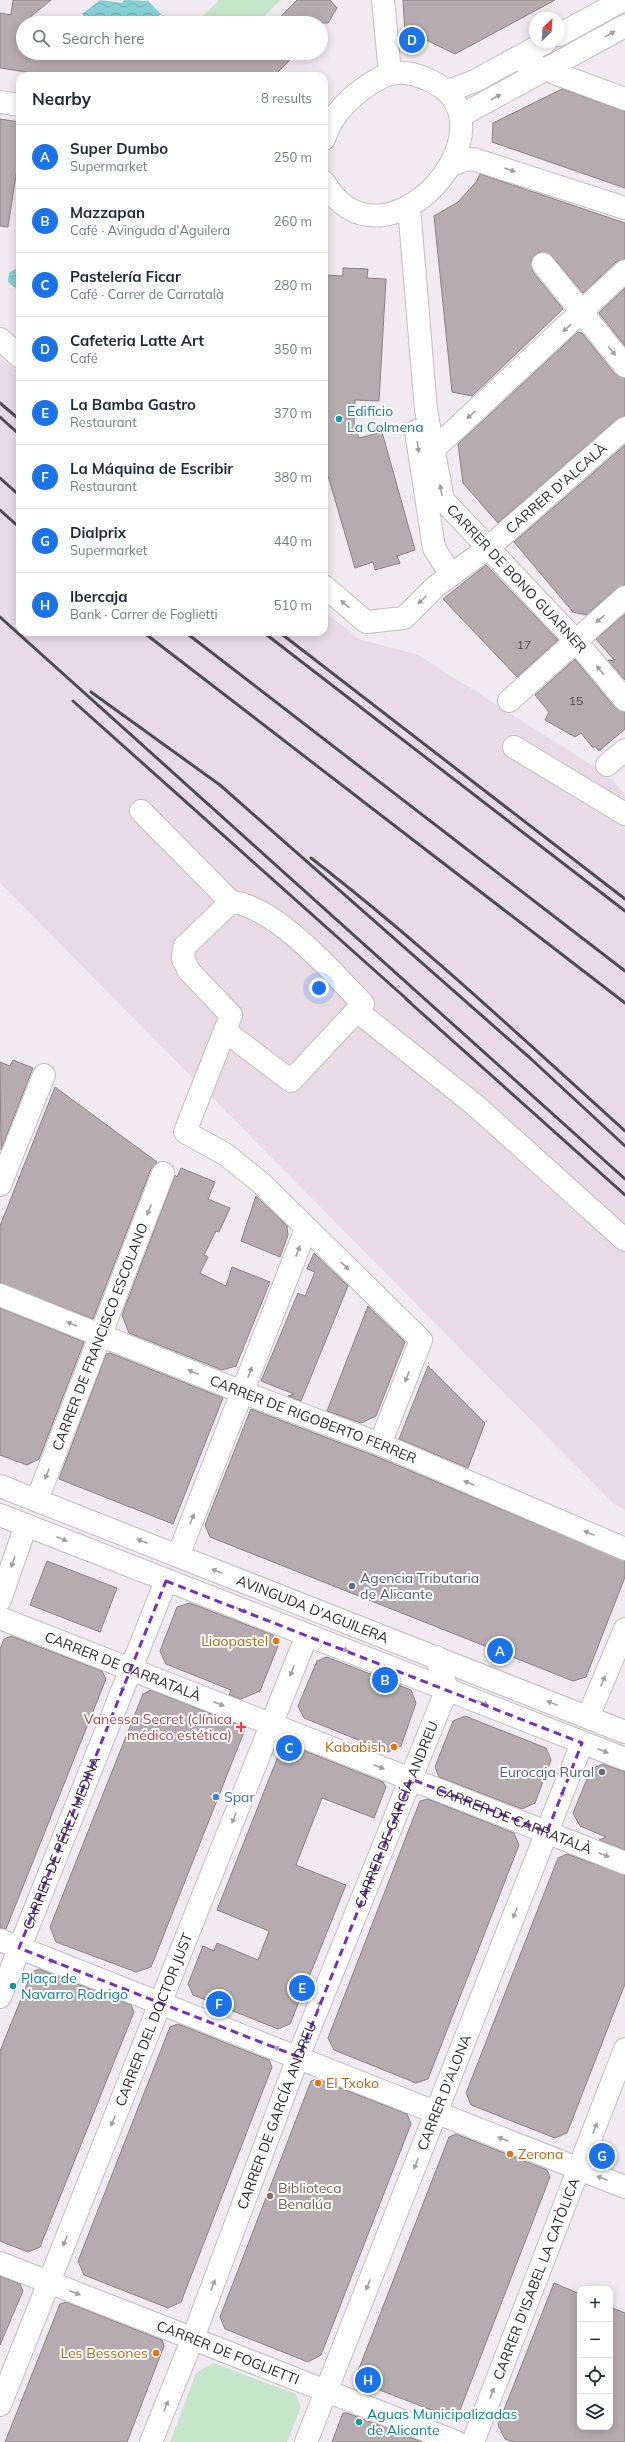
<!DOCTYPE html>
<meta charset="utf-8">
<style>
:root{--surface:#fff;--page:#f2f2f3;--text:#1f2937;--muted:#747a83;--line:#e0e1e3;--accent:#1a73e8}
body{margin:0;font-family:Mulish,sans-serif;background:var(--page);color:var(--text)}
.controls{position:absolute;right:12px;bottom:12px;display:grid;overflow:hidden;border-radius:8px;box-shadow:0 2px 10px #0003}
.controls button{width:36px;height:36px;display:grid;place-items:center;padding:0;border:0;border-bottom:1px solid var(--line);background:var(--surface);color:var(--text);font:20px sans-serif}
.compass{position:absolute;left:529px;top:12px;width:36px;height:36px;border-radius:50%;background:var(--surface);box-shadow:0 2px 10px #0003;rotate:25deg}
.you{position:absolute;left:319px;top:988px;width:14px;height:14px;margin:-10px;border:3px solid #fff;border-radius:50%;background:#1a73e8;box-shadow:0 0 0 6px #1a73e833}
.badge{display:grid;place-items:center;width:26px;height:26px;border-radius:50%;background:var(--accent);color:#fff;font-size:13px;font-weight:700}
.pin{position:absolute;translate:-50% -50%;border:2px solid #fff;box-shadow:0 1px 4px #0006}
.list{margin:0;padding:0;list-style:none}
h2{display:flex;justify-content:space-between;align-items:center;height:52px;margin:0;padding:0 16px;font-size:17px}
h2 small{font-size:13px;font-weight:400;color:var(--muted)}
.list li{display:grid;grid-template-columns:26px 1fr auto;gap:12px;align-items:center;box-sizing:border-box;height:64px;padding:0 16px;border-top:1px solid var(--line)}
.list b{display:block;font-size:15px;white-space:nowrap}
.list p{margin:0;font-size:13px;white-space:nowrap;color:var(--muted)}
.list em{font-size:13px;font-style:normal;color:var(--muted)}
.icon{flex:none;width:22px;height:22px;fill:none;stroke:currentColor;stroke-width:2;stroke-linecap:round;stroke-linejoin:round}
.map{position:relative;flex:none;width:625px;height:2442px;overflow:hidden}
.search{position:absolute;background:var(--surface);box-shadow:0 2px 10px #0003;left:16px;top:16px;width:312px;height:44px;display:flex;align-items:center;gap:10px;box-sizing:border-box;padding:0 14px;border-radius:22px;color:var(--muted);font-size:15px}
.panel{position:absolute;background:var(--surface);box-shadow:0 2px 10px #0003;left:16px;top:72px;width:312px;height:564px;border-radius:12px}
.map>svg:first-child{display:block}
</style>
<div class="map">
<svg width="625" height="2442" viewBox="0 0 625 2442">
<defs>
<pattern id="water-waves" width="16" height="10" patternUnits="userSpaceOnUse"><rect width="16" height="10" fill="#85d1d4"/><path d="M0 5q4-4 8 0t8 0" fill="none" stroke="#73b3b6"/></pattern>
</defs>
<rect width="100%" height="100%" fill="#f1eaf0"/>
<!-- built -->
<path fill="#e8dbe6" d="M0,358L20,373V632H324V611L359,639L418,655L609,776L625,794V1511L613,1503L0,883Z"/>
<!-- green -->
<g fill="#c5e6cb">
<path d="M219,0H281L257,23H206L201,18Z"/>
<path d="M213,2363L296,2394L301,2407L287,2442H170L196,2373Z"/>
</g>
<!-- water -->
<g fill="url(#water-waves)">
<path d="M100,0L122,3L124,0L148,1L161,14L150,23H119L84,17L82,14Z"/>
<path d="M163,15L171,23H153Z"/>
<path d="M20,266V292L8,282L9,273Z"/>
</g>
<!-- building -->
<g fill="#b6acaf" stroke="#8a8284">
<path d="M13,0H51L23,23V53H297L274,76H52L0,68V13L11,15Z"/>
<path d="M297,0H330L337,8L328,23H274Z"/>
<path d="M403,0H555L455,54L418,36L405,33Z"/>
<path d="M562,89L625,111V188L492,142L493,123Z"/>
<path d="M0,119L20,122V163L18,162L8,227L0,226Z"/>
<path d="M480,174L625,223V259L616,262L583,293L552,256L541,252L535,255L531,260L533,272L563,309L472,396L452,392L434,216L458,202L476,182Z"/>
<path d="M343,268L368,269L367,278L386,279L379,401L355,400L354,422L359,438L382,432L415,550L397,556L400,563L375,570L373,562L355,568L324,462V275L343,276Z"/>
<path d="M625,288V346L599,313Z"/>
<path d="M578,332L582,333L615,374L625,378V416L617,419L498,523L463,483L458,444Z"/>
<path d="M625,445V585L617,588L586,615L573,612L514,542Z"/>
<path d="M486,565L558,640L517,677L443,599Z"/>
<path d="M625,614V680L608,660L615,661L596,639Z"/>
<path d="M575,659L615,708L625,712V729L599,751L595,746L593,748L581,733L575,737L545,720L549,712L535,695Z"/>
<path d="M13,1060L33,1068L1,1150L0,1062L10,1066Z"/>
<path d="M55,1087L157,1162L151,1169L93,1319L0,1283V1226Z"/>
<path d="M181,1168L215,1182L208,1199L230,1208L219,1232L216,1231L204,1255L208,1257L200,1273L226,1286L232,1267L270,1282L236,1366L222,1370L129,1333L122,1315L175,1175L177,1177Z"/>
<path d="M256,1196L287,1226L288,1235L280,1257L241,1241Z"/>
<path d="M314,1253L348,1286L301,1401L288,1396L294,1394L261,1381L298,1293L305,1296L315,1272L307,1269Z"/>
<path d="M368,1306L405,1342L376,1416L361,1423L327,1411Z"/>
<path d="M0,1308L84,1342L39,1459L27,1465L0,1455Z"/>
<path d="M110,1353L223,1398L173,1524L59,1479L106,1354Z"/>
<path d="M428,1366L485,1423L468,1468L399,1439Z"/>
<path d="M251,1409L375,1456L625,1561V1577L586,1677L573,1681L210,1537L205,1525Z"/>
<path d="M47,1561L117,1588L100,1632L30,1605Z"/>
<path d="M190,1603L273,1635L278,1646L260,1691L241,1699L229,1695L231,1690L166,1664L160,1651L177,1607Z"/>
<path d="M11,1636L102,1671L106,1679L6,1929L0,1928V1649L4,1639Z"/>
<path d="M327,1657L411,1690L416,1703L401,1746L388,1752L304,1718L298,1706L317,1661Z"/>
<path d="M151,1690L242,1726L244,1732L151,1967L136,1972L56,1942L50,1927L143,1694Z"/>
<path d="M465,1716L546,1748L551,1760L535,1803L522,1809L439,1777L435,1767L453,1721Z"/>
<path d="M290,1745L383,1782L386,1787L374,1818L322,1798L296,1865L346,1885L290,2024L278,2029L193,1995L188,1984L203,1946L214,1951L217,1943L258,1960L269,1931L217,1910L281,1749Z"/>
<path d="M603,1764L625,1772V1850L599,1840L606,1837L580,1826L573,1813L591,1769Z"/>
<path d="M428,1799L514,1833L519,1845L428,2079L416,2083L334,2050L328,2038L420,1801Z"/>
<path d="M567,1854L625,1875V1984L567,2133L555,2138L471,2105L466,2093L558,1858Z"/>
<path d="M39,1969L131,2005L134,2012L40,2247L28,2252L0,2241V2051L32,1972Z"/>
<path d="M178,2024L269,2060L272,2067L181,2302L168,2308L84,2275L78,2261L170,2027Z"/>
<path d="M317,2079L407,2114L411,2124L321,2355L308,2362L225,2329L220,2317L311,2081Z"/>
<path d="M456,2134L547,2170L550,2177L460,2410L447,2416L364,2384L358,2371L449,2137Z"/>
<path d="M0,2276L20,2284L23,2291L0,2345Z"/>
<path d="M554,2283L580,2294V2427H610V2307L625,2313V2442H513L505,2439L498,2425Z"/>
<path d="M66,2302L162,2340L164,2346L127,2442H5L60,2304Z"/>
<path d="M343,2413H347L422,2442H332Z"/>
</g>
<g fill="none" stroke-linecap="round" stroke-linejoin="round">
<!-- minor casing -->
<g stroke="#c3bcc2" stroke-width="24">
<g id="minor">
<path d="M383,0L390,73"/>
<path d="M559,35L623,0"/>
<path d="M516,59L625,99"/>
<path d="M448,91L475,81L546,42"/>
<path d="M0,102L20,105"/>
<path d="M462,115L625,26"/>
<path d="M324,139C333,110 356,91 382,77C398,69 414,73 429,80C524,122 385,285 324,182"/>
<path d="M450,166L464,160L473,159L625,208"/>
<path id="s1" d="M409,207L426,410L443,500L575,640L625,700"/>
<path d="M543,264L625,366"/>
<path d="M0,339L20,357"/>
<path d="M416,431L434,548L451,575"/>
<path d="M434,449L625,271"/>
<path id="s2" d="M324,586L366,622L404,618L435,587L488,548L625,428"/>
<path d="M509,701L625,597"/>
<path d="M514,747L625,814"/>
<path d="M607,765L625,750"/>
<path d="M141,811L231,902"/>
<path d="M357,1011L475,1105L625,1240"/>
<path d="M225,1031L291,1081L363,1004C334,973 274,905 231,902L184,947L183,959L189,971L231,1015L185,1132L225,1154L260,1182L421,1340L380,1444"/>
<path d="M0,1185L44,1075"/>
<path id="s3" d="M0,1295L242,1392L380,1444L625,1549"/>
<path id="s4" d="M37,1500L163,1173"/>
<path d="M178,1556L306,1229"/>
<path d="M0,1600L26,1525"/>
<path id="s5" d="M0,1618L625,1863"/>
<path d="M588,1717L625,1629"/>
<path d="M0,1940L625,2187"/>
<path id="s6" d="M0,1997L166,1581"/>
<path id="s7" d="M0,2263L456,2442"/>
<path id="s8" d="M0,2405L307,1635"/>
<path id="s9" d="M151,2442L193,2338L300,2052L447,1689L436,1657"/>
<path id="s10" d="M306,2442L582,1743"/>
<path id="s11" d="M473,2442L625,2049"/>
</g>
</g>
<!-- major casing -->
<g stroke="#c3bcc2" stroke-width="24">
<g id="major">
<path id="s12" d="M0,1486L625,1732"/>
<path d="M0,1515L625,1759"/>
</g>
</g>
<!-- minor -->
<use href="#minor" stroke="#fff" stroke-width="22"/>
<!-- major -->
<use href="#major" stroke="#fff" stroke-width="22"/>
<!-- rail -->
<g stroke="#504d50" stroke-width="3">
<path d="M0,403L20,420"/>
<path d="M0,417L20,435"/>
<path d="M0,478L20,496"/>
<path d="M0,510L20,528"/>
<path d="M0,617L625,1179"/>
<path d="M143,632L625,1003"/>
<path d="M185,632L625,971"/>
<path d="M263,632L625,911"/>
<path d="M279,632L625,899"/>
<path d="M91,692L220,785L530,1058L625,1146"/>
<path d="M73,701L410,1002"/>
<path d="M311,858C421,943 522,1038 625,1131"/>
<path d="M406,999L625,1195"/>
</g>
</g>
<!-- one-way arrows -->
<defs><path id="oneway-solid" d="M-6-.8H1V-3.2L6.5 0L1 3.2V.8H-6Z"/></defs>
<g fill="#a09fa0">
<use href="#oneway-solid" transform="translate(610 34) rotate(-29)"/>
<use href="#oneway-solid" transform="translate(496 97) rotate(-28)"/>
<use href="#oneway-solid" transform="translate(510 170) rotate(19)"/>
<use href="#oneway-solid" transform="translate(567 328) rotate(138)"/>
<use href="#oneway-solid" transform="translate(612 351) rotate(51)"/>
<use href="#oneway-solid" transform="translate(471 415) rotate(138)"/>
<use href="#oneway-solid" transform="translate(418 447) rotate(82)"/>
<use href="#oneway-solid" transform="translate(441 490) rotate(-100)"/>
<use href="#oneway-solid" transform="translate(422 600) rotate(135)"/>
<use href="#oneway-solid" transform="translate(345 604) rotate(-139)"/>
<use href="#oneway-solid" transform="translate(600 619) rotate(139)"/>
<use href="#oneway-solid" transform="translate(600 670) rotate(-129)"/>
<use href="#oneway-solid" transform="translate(149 1210) rotate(111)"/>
<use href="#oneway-solid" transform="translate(298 1251) rotate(-69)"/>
<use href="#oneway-solid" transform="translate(345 1266) rotate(44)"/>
<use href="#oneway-solid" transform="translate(72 1324) rotate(-158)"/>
<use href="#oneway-solid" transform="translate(193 1372) rotate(-158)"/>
<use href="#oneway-solid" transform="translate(250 1372) rotate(-69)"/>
<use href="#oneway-solid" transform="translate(407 1377) rotate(111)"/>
<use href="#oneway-solid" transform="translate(47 1474) rotate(111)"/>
<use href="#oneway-solid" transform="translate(469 1483) rotate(-158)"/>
<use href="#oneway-solid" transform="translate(192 1519) rotate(-68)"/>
<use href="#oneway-solid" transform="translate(589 1533) rotate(-158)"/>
<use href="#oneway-solid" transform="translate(62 1539) rotate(22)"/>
<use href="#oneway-solid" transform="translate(142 1541) rotate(-159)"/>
<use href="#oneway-solid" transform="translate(13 1562) rotate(109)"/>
<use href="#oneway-solid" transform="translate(217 1571) rotate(-159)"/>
<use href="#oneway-solid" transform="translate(242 1610) rotate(21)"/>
<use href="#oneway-solid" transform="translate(343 1649) rotate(21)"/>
<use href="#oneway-solid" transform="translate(292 1671) rotate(112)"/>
<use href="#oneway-solid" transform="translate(603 1681) rotate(-67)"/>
<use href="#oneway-solid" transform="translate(122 1691) rotate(-68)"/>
<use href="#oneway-solid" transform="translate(483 1703) rotate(22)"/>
<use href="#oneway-solid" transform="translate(552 1703) rotate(-158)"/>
<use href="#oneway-solid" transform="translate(219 1704) rotate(21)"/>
<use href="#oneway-solid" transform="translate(603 1751) rotate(21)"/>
<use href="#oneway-solid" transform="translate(379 1767) rotate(21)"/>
<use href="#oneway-solid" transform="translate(563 1792) rotate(111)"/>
<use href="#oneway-solid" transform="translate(234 1818) rotate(112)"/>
<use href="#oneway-solid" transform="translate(604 1855) rotate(21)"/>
<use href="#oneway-solid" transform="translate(515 1913) rotate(112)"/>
<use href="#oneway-solid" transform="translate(53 1962) rotate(-158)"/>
<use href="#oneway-solid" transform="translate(319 2006) rotate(-68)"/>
<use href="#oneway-solid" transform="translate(279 2049) rotate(-159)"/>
<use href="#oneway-solid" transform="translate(113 2121) rotate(112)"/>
<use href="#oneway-solid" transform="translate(595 2128) rotate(-69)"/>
<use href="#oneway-solid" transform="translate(503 2139) rotate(-159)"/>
<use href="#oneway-solid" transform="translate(416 2164) rotate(111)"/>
<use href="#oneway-solid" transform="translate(602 2178) rotate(-159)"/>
<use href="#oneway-solid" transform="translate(65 2241) rotate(112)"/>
<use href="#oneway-solid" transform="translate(213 2285) rotate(-69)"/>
<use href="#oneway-solid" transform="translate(368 2285) rotate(111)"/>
<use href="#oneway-solid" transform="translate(75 2293) rotate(21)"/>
<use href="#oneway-solid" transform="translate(492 2393) rotate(-69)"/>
<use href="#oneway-solid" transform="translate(166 2406) rotate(-68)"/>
</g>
<!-- marked area -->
<path fill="none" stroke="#7b2cbf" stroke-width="3" stroke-dasharray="8 5" stroke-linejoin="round" d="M166,1581L582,1743L547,1832L411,1779L299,2057L19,1948Z"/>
<!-- markers -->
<g fill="#0f9aa8" stroke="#fff" stroke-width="1.5">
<circle cx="339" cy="419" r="4"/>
<circle cx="13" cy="1986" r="4"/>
<circle cx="359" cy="2422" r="4"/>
</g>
<g fill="#5c6f8a" stroke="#fff" stroke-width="1.5">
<circle cx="352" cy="1586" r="4"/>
<circle cx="602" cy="1772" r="4"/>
</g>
<g fill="#e8710a" stroke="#fff" stroke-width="1.5">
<circle cx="276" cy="1641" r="4"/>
<circle cx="394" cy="1747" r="4"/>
<circle cx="318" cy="2083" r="4"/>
<circle cx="510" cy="2154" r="4"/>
<circle cx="156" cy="2353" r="4"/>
</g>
<path fill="#e0444e" stroke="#fff" stroke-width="1.5" d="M239 1721h4v4h4v4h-4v4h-4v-4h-4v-4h4z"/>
<circle fill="#3f7fe0" stroke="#fff" stroke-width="1.5" cx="216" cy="1797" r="4"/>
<circle fill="#8d6e63" stroke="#fff" stroke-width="1.5" cx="270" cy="2196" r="4"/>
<g text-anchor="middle" stroke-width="4" stroke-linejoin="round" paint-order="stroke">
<!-- number labels -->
<g font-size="12" fill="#4e4a4c">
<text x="524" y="649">17</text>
<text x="576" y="705">15</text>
</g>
<!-- culture labels -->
<g font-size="14" fill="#0d838f" stroke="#fff" text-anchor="start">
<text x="347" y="416">Edificio<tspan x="347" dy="16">La Colmena</tspan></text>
<text x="21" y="1983">Plaça de<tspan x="21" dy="16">Navarro Rodrigo</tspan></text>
<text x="367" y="2419">Aguas Municipalizadas<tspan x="367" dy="16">de Alicante</tspan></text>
</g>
<!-- street labels -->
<g font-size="14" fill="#2b292b" stroke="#fff">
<text dy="5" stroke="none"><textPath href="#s2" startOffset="294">CARRER D'ALCALÀ</textPath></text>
<text dy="5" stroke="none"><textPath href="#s1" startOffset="403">CARRER DE BONO GUARNER</textPath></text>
<text dy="5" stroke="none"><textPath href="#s4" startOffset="175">CARRER DE FRANCISCO ESCOLANO</textPath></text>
<text dy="5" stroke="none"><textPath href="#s3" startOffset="337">CARRER DE RIGOBERTO FERRER</textPath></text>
<text dy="5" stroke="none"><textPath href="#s12" startOffset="336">AVINGUDA D'AGUILERA</textPath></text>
<text dy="5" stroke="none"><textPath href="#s5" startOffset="132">CARRER DE CARRATALÀ</textPath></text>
<text dy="5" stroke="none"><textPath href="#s9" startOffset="674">CARRER DE GARCÍA ANDREU</textPath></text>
<text dy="5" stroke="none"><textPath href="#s5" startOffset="552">CARRER DE CARRATALÀ</textPath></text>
<text dy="5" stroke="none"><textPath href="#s6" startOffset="166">CARRER DE PÉREZ MEDINA</textPath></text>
<text dy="5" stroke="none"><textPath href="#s8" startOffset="415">CARRER DEL DOCTOR JUST</textPath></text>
<text dy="5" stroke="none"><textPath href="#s10" startOffset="376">CARRER D'ALONA</textPath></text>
<text dy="5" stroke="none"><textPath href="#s9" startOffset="350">CARRER DE GARCÍA ANDREU</textPath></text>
<text dy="5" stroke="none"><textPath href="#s11" startOffset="175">CARRER D'ISABEL LA CATÒLICA</textPath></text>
<text dy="5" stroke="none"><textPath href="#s7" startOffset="245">CARRER DE FOGLIETTI</textPath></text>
</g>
<!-- service labels -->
<g font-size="14" fill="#4e5e75" stroke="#fff" text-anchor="start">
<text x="360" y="1583">Agencia Tributaria<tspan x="360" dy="16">de Alicante</tspan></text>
<text x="594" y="1777" text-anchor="end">Eurocaja Rural</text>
</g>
<!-- food labels -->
<g font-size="14" fill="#c56008" stroke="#fff" text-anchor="end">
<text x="268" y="1646">Liaopastel</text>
<text x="386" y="1752">Kababish</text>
<text x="326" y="2088" text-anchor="start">El Txoko</text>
<text x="518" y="2159" text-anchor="start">Zerona</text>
<text x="148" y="2358">Les Bessones</text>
</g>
<!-- health labels -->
<g font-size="14" fill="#be3a42" stroke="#fff" text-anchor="end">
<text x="232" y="1724">Vanessa Secret (clínica<tspan x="232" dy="16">médico estética)</tspan></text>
</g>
<!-- shop labels -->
<g font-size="14" fill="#366cbe" stroke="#fff" text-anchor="start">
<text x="224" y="1802">Spar</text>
</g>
<!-- education labels -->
<g font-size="14" fill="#785e54" stroke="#fff" text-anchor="start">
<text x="278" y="2193">Biblioteca<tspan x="278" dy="16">Benalúa</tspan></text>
</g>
</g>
</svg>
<div class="controls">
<button>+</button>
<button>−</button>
<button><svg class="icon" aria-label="locate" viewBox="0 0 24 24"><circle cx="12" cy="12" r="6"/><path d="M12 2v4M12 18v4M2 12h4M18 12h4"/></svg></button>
<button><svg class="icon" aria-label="layers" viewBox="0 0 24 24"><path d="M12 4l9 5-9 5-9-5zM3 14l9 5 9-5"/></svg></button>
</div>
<svg class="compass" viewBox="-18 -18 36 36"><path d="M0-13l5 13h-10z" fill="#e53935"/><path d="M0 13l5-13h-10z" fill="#747a83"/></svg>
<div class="you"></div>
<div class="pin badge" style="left:500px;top:1651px">A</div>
<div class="pin badge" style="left:385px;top:1680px">B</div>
<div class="pin badge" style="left:289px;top:1748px">C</div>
<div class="pin badge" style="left:412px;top:40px">D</div>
<div class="pin badge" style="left:302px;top:1988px">E</div>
<div class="pin badge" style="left:219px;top:2004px">F</div>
<div class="pin badge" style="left:602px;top:2156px">G</div>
<div class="pin badge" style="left:368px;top:2380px">H</div>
<div class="search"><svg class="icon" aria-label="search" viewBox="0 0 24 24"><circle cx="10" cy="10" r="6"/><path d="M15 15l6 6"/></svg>Search here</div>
<section class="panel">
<h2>Nearby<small>8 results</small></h2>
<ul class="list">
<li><span class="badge">A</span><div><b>Super Dumbo</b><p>Supermarket</p></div><em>250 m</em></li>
<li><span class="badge">B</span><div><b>Mazzapan</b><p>Café · Avinguda d'Aguilera</p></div><em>260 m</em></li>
<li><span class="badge">C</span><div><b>Pastelería Ficar</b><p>Café · Carrer de Carratalà</p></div><em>280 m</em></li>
<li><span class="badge">D</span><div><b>Cafeteria Latte Art</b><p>Café</p></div><em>350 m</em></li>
<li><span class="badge">E</span><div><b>La Bamba Gastro</b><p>Restaurant</p></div><em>370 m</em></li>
<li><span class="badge">F</span><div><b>La Máquina de Escribir</b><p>Restaurant</p></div><em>380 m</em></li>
<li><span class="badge">G</span><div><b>Dialprix</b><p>Supermarket</p></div><em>440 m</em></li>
<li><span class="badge">H</span><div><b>Ibercaja</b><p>Bank · Carrer de Foglietti</p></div><em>510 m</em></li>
</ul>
</section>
</div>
